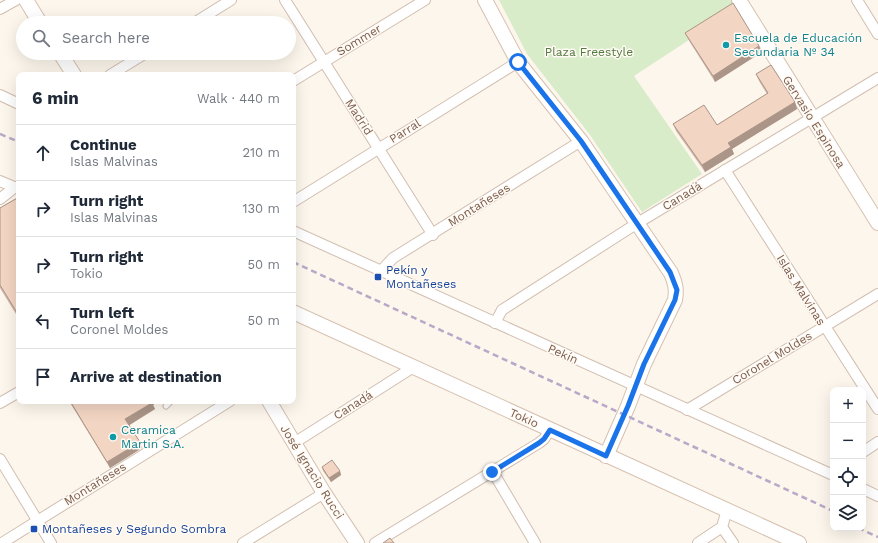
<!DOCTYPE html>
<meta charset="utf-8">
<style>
:root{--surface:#fff;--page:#f6f6f7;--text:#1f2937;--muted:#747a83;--line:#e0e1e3}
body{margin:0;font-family:"Work Sans",sans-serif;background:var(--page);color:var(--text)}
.controls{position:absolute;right:12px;bottom:12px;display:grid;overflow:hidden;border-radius:8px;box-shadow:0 4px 16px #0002}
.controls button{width:36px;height:36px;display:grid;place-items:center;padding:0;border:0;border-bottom:1px solid var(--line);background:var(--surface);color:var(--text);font:20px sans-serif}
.stop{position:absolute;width:12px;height:12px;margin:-9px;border:3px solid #1a73e8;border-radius:50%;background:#fff}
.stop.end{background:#1a73e8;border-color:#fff;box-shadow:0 1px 4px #0008}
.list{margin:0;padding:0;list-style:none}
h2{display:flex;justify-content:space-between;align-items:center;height:52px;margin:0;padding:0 16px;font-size:17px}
h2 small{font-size:13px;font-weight:400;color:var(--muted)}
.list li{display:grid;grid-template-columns:26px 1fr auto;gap:12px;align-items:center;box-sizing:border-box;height:56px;padding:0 16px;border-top:1px solid var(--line)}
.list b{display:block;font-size:15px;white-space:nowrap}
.list p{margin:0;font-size:13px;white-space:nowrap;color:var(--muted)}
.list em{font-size:13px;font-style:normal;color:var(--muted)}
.icon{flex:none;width:22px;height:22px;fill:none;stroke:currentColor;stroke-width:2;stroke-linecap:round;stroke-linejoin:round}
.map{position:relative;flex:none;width:878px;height:543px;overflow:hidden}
.search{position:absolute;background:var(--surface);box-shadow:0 4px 16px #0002;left:16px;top:16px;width:280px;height:44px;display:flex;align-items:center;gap:10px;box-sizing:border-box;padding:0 14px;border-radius:22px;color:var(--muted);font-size:15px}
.panel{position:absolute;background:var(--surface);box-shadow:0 4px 16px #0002;left:16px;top:72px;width:280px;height:332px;border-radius:8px}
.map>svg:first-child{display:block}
</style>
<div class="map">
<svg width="878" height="543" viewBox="0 0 878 543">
<rect width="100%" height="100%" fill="#fdf6ec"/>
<!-- green -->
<path fill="#d8ecc9" d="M499,0H731L736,9L634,76L702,174L642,212L590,135L527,54Z"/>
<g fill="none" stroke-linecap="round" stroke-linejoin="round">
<!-- lane casing -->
<g stroke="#d1beb0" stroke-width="7">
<path id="lane" d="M166,406L171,401"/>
</g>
<!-- street casing -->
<g stroke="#d1beb0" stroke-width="12">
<g id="street">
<path d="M285,0L433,235"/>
<path d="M857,0L878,34"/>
<path d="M0,9L16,0"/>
<path d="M194,23L231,0"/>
<path d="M110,75L146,53"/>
<path d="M293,81L425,0"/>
<path d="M0,95L19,104"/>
<path d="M725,170L878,409"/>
<path d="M0,181L19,189"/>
<path d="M0,199L15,187"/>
<path d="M293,202L518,62"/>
<path d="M293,231L833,475"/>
<path d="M380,272L393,258L581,141"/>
<path d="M495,323L502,310L636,224L878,78"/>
<path d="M0,403L19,392"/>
<path d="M687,410L878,294"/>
<path d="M294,443L412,368"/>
<path d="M863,452L878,442"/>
<path d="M0,459L51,543"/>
<path d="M493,472L535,543"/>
<path d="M863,489L878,496"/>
<path d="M722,527L733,543"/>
<path d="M2,543L230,401"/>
<path d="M243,543L324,493"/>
<path d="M375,543L539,443L544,439L550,430"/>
<path d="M698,543L722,527L727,510"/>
</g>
</g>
<!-- secondary casing -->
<g stroke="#d6c0b0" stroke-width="16">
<g id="secondary">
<path d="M26,0L40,23"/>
<path d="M485,0L518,62L581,141L671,273C675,282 677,289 675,300L644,364L628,406L606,456"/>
<path d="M739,0L878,223"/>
<path d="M60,53L74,75"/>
<path d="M293,312L799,543"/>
<path d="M269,401L324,493L357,543"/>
</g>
</g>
<!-- lane -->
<use href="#lane" stroke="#fff" stroke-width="5"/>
<!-- street -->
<use href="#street" stroke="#fff" stroke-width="10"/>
<!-- secondary -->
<use href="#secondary" stroke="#fff" stroke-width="14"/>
<!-- rail -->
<g stroke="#b9a8c9" stroke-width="2.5" stroke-dasharray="6 4" stroke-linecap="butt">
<path d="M0,134L19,142"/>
<path d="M293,262L833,511"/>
<path d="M858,528L878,537"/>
</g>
</g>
<!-- wall -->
<g fill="#d1b7a8">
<path d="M685,33L762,52L715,82L688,39Z"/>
<path d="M756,74L795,102L797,109L732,149L734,154L705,172L676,131L673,124L717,125L767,94L759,81Z"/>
<path d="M19,197V319L0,288V208Z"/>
<path d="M69,401H158L153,405L155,409L129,425L140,442L142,448L110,468Z"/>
<path d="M322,467L340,471L341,475L331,482L323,471Z"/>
</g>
<!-- shaded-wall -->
<g fill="#aa9588">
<path d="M759,46L762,52L715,82L713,76Z"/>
<path d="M795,102L797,109L732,149L734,154L705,172L702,165L728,143Z"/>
<path d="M151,401H158L153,405L155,409L128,426L125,419Z"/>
<path d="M140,442L142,448L110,468L107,462Z"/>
<path d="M340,471L341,475L331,482L329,478Z"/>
</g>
<!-- building -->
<g fill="#f3d5c3" stroke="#aa9588">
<path d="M733,3L759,46L713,76L685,33Z"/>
<path d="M771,65L795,102L728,143L731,147L702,165L673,124L704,105L717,125L768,93L756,74Z"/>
<path d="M19,197V316L0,285V208Z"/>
<path d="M70,401H151L152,403L125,419L140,442L107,462Z"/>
<path d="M332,460L340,471L329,478L322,467Z"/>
<path d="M390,538L394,543H383Z"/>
</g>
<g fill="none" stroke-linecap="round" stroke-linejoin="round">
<!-- route -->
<path stroke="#1a73e8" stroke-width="5" d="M492,472L539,443L544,439L550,430L606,456L628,406L644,364L675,300L677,290L670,272L581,141L518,62"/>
</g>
<!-- markers -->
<g fill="#0f9aa8" stroke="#fffaf3" stroke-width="1.5">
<circle cx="726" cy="45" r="4"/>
<circle cx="113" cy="437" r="4"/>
</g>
<g fill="#1a4fb4" stroke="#fffaf3" stroke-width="1.5">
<rect x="374" y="273" width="8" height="8" rx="2"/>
<rect x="30" y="525" width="8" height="8" rx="2"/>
</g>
<g text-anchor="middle" stroke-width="3" stroke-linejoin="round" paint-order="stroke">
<!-- culture labels -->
<g font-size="12" fill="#0d838f" stroke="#fffaf3" text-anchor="start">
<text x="734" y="42">Escuela de Educación<tspan x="734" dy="14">Secundaria Nº 34</tspan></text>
<text x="121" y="434">Ceramica<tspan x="121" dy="14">Martin S.A.</tspan></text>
</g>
<!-- street labels -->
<g font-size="12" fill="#7a5c4d" stroke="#fffaf3">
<text transform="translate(359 40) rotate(-31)" y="4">Sommer</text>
<text transform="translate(359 117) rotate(57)" y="4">Madrid</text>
<text transform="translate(814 122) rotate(58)" y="4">Gervasio Espinosa</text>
<text transform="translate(405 131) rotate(-32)" y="4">Parral</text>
<text transform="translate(682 196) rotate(-31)" y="4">Canadá</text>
<text transform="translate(479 205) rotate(-32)" y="4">Montañeses</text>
<text transform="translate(801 290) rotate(58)" y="4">Islas Malvinas</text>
<text transform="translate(563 354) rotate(24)" y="4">Pekín</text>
<text transform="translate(772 358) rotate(-31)" y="4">Coronel Moldes</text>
<text transform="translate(353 405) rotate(-32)" y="4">Canadá</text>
<text transform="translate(524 418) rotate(24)" y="4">Tokio</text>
<text transform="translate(312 472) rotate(58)" y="4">José Ignacio Rucci</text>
<text transform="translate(95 484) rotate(-32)" y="4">Montañeses</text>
</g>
<!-- park labels -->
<g font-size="12" fill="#537a41" stroke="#fffaf3">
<text x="589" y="56">Plaza Freestyle</text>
</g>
<!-- transit labels -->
<g font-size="12" fill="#164399" stroke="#fffaf3" text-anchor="start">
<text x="386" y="274">Pekín y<tspan x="386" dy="14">Montañeses</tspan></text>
<text x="42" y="533">Montañeses y Segundo Sombra</text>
</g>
</g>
</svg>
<div class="controls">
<button>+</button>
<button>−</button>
<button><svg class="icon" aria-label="locate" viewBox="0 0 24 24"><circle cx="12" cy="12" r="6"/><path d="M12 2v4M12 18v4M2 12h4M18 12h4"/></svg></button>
<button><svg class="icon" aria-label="layers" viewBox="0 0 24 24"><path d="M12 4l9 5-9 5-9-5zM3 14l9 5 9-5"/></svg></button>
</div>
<div class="stop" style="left:518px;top:62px"></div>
<div class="stop end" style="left:492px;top:472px"></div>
<div class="search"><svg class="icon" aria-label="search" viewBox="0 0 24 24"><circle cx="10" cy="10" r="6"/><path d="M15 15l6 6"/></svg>Search here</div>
<section class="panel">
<h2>6 min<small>Walk · 440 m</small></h2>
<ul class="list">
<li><svg class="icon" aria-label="ahead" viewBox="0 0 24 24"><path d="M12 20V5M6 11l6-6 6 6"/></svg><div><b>Continue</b><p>Islas Malvinas</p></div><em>210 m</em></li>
<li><svg class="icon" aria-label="right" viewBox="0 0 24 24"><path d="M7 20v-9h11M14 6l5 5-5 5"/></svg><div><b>Turn right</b><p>Islas Malvinas</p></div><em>130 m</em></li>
<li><svg class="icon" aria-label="right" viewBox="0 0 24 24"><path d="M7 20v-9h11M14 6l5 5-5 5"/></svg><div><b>Turn right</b><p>Tokio</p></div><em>50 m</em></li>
<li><svg class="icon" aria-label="left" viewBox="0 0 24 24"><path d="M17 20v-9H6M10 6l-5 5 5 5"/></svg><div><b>Turn left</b><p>Coronel Moldes</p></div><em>50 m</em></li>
<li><svg class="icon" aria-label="arrive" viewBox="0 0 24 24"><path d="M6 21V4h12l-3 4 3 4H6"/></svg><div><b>Arrive at destination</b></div></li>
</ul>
</section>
</div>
